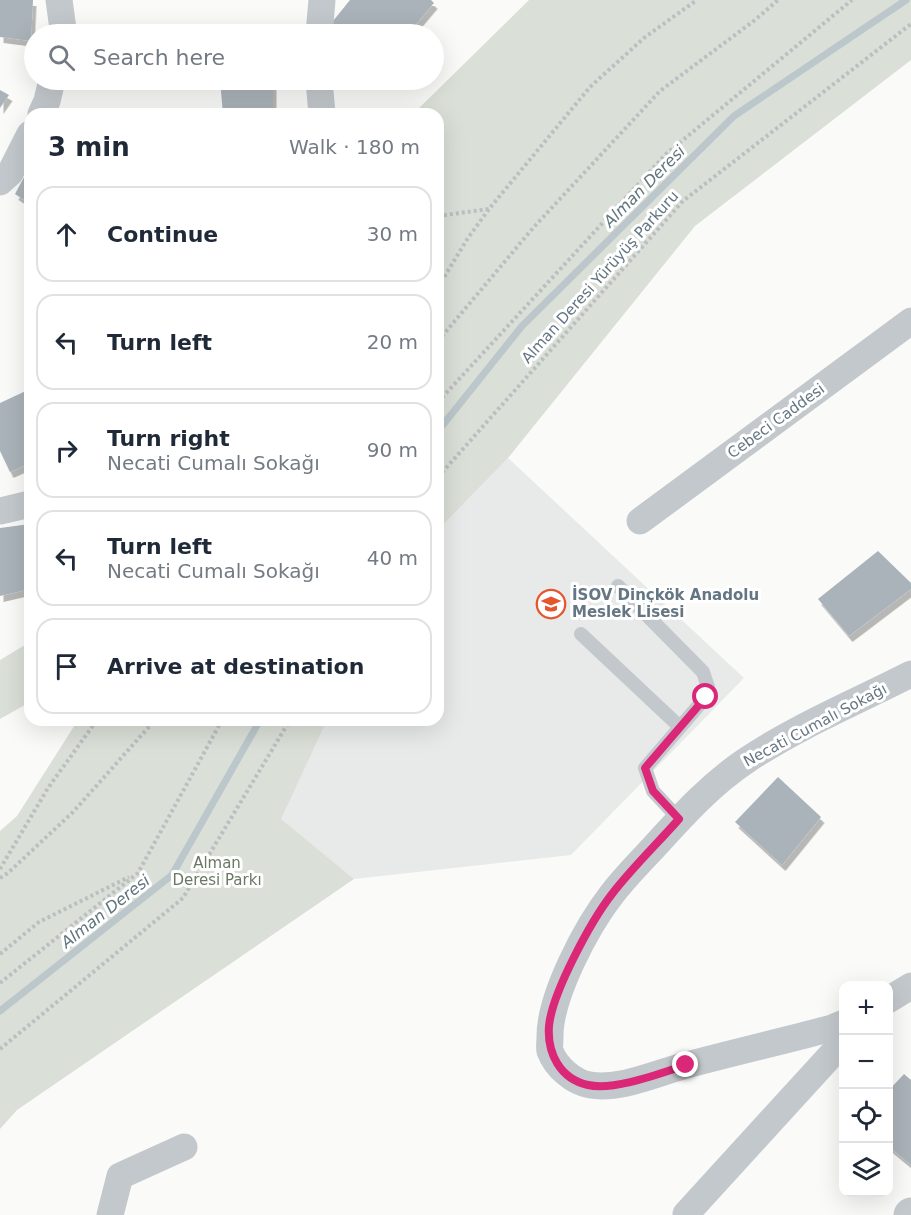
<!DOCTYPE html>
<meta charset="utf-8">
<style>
:root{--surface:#fff;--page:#f2f2f3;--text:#1f2937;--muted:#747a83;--line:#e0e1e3}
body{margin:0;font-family:"DejaVu Sans",sans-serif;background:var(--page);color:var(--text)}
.controls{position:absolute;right:18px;bottom:18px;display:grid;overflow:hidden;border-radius:12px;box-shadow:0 6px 24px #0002}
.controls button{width:54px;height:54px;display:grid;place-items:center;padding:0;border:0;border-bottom:2px solid var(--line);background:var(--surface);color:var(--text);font:30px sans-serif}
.stop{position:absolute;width:18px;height:18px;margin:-14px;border:4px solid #db2777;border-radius:50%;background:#fff}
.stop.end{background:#db2777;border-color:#fff;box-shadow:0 2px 6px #0008}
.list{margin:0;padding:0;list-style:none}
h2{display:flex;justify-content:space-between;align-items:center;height:78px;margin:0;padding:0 24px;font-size:26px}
h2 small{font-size:20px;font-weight:400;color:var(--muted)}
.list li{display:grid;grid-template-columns:39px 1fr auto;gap:18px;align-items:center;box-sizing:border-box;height:96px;margin:0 12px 12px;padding:0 12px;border:2px solid var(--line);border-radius:18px}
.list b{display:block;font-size:22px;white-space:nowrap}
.list p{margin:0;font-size:20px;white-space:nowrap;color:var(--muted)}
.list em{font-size:20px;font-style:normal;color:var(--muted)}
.icon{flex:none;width:33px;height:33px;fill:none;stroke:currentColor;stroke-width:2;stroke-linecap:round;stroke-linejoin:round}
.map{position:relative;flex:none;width:911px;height:1215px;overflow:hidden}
.search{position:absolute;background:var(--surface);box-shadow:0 6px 24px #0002;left:24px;top:24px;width:420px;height:66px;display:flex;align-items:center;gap:15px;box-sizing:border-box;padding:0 21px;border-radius:33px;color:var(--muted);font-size:22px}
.panel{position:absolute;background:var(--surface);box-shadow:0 6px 24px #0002;left:24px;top:108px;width:420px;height:618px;border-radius:18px}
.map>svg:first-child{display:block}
</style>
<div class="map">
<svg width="911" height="1215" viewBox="0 0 911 1215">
<defs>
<filter id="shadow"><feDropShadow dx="3.5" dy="6" stdDeviation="0" flood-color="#0004"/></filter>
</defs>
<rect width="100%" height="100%" fill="#fafaf8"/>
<!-- built -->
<path fill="#e8e9e9" d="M508,458L744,678L571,855L354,879L280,819L327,720H438V530Z"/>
<!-- green -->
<g fill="#dadfd7">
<path d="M529,0H911V60L695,226L508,458L438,530V114H413Z"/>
<path d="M30,642V702L0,719V660Z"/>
<path d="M78,720H327L281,819L354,879L17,1110L0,1129V831L17,816Z"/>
</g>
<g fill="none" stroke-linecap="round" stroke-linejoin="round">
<!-- stream -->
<g stroke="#bbc7cb" stroke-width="7">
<path d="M438,431L522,326L734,116L906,0"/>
<path d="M0,1011L172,875L260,720"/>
</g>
</g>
<!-- building -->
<g fill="#aab3b9" filter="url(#shadow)">
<path d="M0,0H33L31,41L0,37Z"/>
<path d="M350,0H431L434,3L408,34H339L329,26Z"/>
<path d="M220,80H273V114H223Z"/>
<path d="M0,90L9,95L0,108Z"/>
<path d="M30,166V204L15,194Z"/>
<path d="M30,389V463L10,472L0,451V403Z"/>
<path d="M30,524V589L0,596V528Z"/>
<path d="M878,551L911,583V589L849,636L818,599Z"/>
<path d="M778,777L821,817L782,865L735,822Z"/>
<path d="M904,1074L911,1080V1165L888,1146V1091Z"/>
</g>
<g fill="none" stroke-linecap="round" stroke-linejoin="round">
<!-- path -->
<g stroke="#bbbfc2" stroke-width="4" stroke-dasharray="3 3" stroke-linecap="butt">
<path d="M438,216L489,209L590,87L644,38L697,0"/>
<path d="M438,287L468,238L489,209"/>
<path d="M438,341L533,228L660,91L755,20L778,0"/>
<path d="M438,402L666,154L852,0"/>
<path d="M438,477L683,201L911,24"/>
<path d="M0,869L48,788L97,720"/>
<path d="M0,878L8,873L73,812L155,720"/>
<path d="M0,954L39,922L129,877"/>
<path d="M0,983L138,873L222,720"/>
<path d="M0,1049L183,898L290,720"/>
</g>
<!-- service -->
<g stroke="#c3c8cc" stroke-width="14">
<path d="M618,586L703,672L708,687L706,697L645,768L653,791L679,819"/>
<path d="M581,634L680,727"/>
</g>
<!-- minor -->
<g stroke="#c3c8cc" stroke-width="27">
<path d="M59,0L63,29L62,34"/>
<path d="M319,34L322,0"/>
<path d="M319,80L322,114"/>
<path d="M41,114L47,101L52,80"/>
<path d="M0,182L10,173L30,134"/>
<path d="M0,511L30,504"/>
<path d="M640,521L911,321"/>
<path d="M888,1000L911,986"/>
<path d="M844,1023L832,1028C784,1041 735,1052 687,1065C656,1073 622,1090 590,1085C573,1082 556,1067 550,1051C549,1047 550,1042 550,1038C549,997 587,926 612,894C625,877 640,862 654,847C683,815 711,784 747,760C798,726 856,702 911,674"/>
<path d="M686,1214L844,1041"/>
<path d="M110,1215L120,1176L184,1147"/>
</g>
<!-- tertiary -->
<path stroke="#c3c8cc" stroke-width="33" d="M910,1215L911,1214"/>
</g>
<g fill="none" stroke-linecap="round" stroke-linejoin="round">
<!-- route -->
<path stroke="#db2777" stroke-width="8" d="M686,1065C661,1073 614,1091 588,1085C560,1079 547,1053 549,1026C552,993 591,921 612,894C632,868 657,844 679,819L653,791L645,768L706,697"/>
</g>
<!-- icons -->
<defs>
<g id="school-ring" transform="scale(1.5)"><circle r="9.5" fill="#fff" stroke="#e4572e" stroke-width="1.5"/><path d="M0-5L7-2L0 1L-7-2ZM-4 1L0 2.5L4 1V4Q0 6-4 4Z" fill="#e4572e"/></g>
</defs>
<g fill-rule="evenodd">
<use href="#school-ring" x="551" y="604"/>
</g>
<g text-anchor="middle" stroke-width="6" stroke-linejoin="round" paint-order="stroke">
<!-- street labels -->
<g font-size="15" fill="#657683" stroke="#fff">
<text transform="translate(600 277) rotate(-48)" y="5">Alman Deresi Yürüyüş Parkuru</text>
<text transform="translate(776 421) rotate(-36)" y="5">Cebeci Caddesi</text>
<text transform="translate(815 725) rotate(-28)" y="5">Necati Cumalı Sokağı</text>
</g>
<!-- poi labels -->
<g font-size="15" font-weight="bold" fill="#657683" stroke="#fff" text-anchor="start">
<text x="572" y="600">İSOV Dinçkök Anadolu<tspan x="572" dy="17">Meslek Lisesi</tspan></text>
</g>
<!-- park labels -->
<g font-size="15" fill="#687a64" stroke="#fff">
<text x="217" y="868">Alman<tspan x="217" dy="17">Deresi Parkı</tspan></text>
</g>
<!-- water labels -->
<g font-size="16" font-style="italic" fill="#60757c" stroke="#fff">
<text transform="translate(644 186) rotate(-45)" y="6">Alman Deresi</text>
<text transform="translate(105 911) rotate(-38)" y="6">Alman Deresi</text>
</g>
</g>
</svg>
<div class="controls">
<button>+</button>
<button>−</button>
<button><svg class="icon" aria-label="locate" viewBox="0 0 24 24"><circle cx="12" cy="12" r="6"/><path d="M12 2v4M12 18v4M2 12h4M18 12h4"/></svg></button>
<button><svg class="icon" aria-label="layers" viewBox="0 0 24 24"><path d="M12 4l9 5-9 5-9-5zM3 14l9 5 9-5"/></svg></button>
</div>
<div class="stop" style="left:706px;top:697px"></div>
<div class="stop end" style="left:686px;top:1065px"></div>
<div class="search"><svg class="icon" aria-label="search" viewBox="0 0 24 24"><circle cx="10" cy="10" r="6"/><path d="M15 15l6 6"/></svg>Search here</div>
<section class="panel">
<h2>3 min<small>Walk · 180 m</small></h2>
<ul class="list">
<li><svg class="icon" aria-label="ahead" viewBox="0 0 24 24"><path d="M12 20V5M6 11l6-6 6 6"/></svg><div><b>Continue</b></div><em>30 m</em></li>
<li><svg class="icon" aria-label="left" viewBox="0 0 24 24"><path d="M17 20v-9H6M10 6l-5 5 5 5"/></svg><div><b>Turn left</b></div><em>20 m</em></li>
<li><svg class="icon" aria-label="right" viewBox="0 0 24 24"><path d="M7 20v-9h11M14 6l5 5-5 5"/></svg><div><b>Turn right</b><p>Necati Cumalı Sokağı</p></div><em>90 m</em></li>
<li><svg class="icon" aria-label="left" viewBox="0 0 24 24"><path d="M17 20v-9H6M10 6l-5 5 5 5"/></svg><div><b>Turn left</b><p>Necati Cumalı Sokağı</p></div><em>40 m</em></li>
<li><svg class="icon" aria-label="arrive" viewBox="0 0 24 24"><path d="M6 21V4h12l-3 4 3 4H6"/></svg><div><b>Arrive at destination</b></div></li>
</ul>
</section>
</div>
